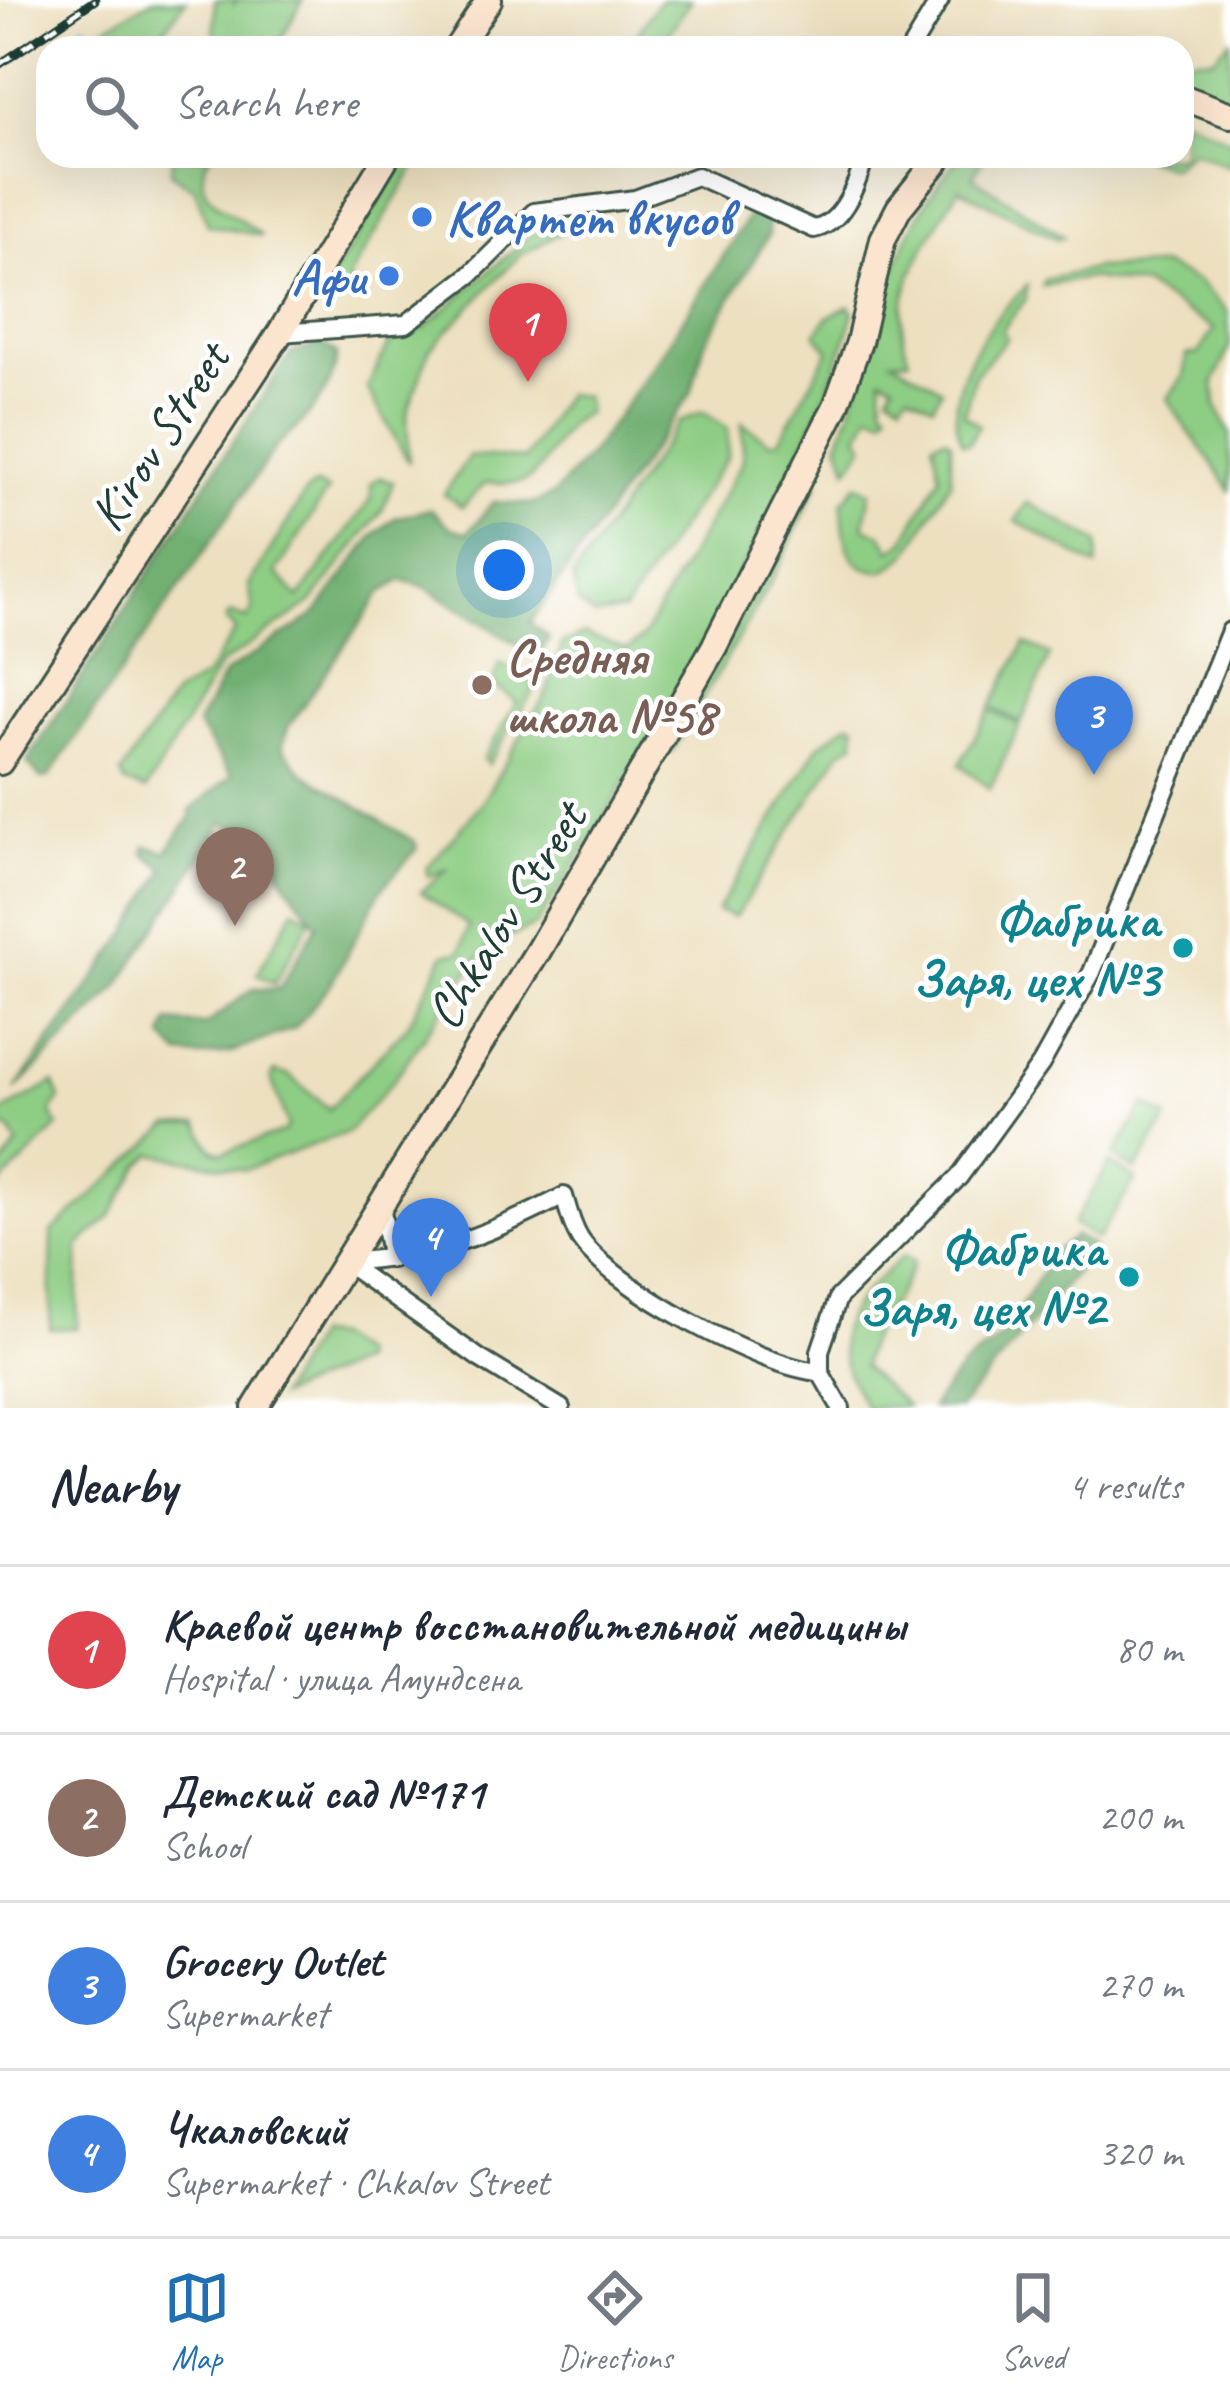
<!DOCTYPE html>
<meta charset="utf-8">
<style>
:root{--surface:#fff;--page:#f2f2f3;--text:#1f2937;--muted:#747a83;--line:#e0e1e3;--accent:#1f6fb2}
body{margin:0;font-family:Caveat,sans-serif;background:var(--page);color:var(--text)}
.you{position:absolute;left:504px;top:570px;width:42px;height:42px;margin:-30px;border:9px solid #fff;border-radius:50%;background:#1a73e8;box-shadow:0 0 0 18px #1a73e833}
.badge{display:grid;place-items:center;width:78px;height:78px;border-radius:50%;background:var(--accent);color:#fff;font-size:39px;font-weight:700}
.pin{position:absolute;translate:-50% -99px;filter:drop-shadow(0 3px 6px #0008)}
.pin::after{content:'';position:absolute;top:63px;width:42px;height:36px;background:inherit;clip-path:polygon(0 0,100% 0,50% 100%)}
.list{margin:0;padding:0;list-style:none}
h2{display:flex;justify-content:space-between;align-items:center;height:156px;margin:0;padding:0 48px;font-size:51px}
h2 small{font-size:39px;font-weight:400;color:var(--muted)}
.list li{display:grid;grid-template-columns:78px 1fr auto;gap:36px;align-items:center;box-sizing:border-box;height:168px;padding:0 48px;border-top:3px solid var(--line)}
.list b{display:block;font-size:45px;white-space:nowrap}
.list p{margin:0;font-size:39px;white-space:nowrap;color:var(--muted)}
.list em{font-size:39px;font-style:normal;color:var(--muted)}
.icon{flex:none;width:66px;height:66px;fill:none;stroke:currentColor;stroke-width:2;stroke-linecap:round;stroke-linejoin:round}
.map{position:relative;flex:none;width:1230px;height:1408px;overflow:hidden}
.search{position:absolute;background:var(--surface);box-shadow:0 12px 48px #0002;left:36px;right:36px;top:36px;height:132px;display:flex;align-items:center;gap:30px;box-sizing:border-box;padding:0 42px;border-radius:36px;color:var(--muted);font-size:45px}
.sheet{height:828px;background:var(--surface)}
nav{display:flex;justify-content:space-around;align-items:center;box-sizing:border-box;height:168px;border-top:3px solid var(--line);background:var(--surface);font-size:33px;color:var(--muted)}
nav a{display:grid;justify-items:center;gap:6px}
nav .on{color:var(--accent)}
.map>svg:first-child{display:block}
</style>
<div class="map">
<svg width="1230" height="1408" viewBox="0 0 1230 1408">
<rect width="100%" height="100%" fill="#fff"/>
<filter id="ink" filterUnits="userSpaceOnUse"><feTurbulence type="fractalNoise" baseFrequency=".00833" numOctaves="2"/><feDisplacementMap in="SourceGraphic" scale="24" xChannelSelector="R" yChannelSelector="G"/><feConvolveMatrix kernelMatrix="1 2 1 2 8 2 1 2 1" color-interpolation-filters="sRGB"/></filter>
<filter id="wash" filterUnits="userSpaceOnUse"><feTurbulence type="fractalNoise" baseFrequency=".004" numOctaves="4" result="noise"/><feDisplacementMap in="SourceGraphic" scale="48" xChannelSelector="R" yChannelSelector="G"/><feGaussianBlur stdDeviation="2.7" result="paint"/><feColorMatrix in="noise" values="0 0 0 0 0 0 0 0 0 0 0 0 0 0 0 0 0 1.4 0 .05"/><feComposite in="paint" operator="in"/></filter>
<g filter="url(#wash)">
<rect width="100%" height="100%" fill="#ede0bf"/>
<!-- green -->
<g fill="#8ecd84" stroke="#56855c" stroke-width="3">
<path d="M152,0H186L162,33L163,48H70Z"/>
<path d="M215,0H234V4L237,0H303L276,48H262L240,37L255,48H214Z"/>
<path d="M660,0H691L659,48H627Z"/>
<path d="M1230,40V98L1182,84V58H1213Z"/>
<path d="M1182,117L1230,140V167L1192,150L1171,167L1137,156H1182Z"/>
<path d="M172,156H210C183,197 236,214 262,236L208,225L195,189L171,173Z"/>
<path d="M408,156H422L349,277L357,301L324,300L322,292Z"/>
<path d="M961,156H984L973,177L1064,237L1057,239L959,188C929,241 885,295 909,359L892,360L942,389L933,405L908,392L902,401L889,393L894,383L882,377L883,404L889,411L884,417L871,413L859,435L865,444L848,469L839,442C877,346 888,232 961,156Z"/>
<path d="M571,227L519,256L429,350L407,414L409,463L367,388L390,342L425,327L532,234Z"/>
<path d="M1164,266L1198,282L1228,312L1230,346L1214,383L1216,405L1230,434V492C1213,458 1185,433 1168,398L1184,376L1187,355L1198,354L1214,329L1144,286L1088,278L1042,286L1044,280L1096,268Z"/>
<path d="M1027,286L1026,299L1002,330L1007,338L975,374L964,414L979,425L969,443H962C938,389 988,321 1027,286Z"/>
<path d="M849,306L854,312C828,403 785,486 741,570C679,692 611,811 536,925L491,946L472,967L393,1081L348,1132L245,1170L152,1154L140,1165L110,1217L79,1246L77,1328L50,1329L52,1232L169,1126L198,1124L212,1149L222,1153L284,1132L288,1126L271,1078L274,1072L289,1075L329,1109L408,1025L445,954L460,952L469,926L421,892L448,869L428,876L426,869L481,804L546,694L563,643L584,634L627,650L643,637L743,461L742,423L770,442L780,440L829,350L816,334L827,318Z"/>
<path d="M565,394L585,396L587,413C555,425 549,471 524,481C513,485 497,482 485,483L462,507L444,494L469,456L525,459Z"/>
<path d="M702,412L728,428V456L624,611L595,616L578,604L573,577L679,422Z"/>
<path d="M945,437L951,441V481L907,555L885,571C845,573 843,535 842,503L857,484L871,492L864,526L882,535L891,550L903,543L940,476L933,442Z"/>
<path d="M380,477L393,482L383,509L311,603L220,665L146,790L125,783L121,774L175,694L205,677L236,630L226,620L230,613L247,619L253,610L249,585L306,492L316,485L328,490L276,573L299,598L371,499V483Z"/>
<path d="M819,481L774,576L672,752L667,745Z"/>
<path d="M1027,502L1098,542L1097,567L1016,521Z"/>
<path d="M1025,643L1050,655L1021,723L991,707Z"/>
<path d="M500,663L532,680L534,690L488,764L483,759L517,702L492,684Z"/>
<path d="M990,710L1020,725L990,789L960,764Z"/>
<path d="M849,723L855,725V743L841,751L735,917L717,911L819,745Z"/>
<path d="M294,909L311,919L274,984L257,974Z"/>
<path d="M54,1083L60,1099L51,1112L58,1126L0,1185V1170L18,1145L10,1129L0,1128V1113Z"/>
<path d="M1145,1104L1168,1118L1136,1170L1114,1156Z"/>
<path d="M1110,1163L1136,1179L1097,1239L1073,1224Z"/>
<path d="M903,1256L913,1262C903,1298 865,1329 863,1367L906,1406L866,1408C820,1330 840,1314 903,1256Z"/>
<path d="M315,1335L334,1337L360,1354V1362L278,1397Z"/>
</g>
<!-- forest -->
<g fill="#72b072" stroke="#487653" stroke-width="3">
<path d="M752,211L767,220L769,234L704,344L691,393L530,623L549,638L538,657L423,586L402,580L382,592L288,727L282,747L302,772L415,842L417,849L382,888L331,984L295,1028L229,1053L199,1057L180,1055L163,1037L169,1022L205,1025L253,989H279L317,925L283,878L272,851L224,822L117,988L15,1090L128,932L165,869L144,853L146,846L166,852L192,816L190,810L232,776L197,725L225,673L315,615L375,534L395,518L431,509L451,528L468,533L493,502L533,504L554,494L593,450L658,359Z"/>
<path d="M323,344L336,353C338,385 302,426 278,444L49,777L41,779L27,762L280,369L292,352Z"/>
<path d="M1075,1236L1092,1246L1090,1256L959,1408H931L961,1368L1003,1335L1056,1250Z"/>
</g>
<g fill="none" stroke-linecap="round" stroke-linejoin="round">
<!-- stream -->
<path stroke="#72b7e9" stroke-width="4.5" d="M84,24L105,48"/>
</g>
</g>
<g filter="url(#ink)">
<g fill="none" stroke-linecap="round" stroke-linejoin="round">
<!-- street casing -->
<g stroke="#3e5549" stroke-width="22">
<g id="street">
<path d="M911,48L940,0"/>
<path d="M280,333L406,324L470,275L534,212L635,199L697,176L814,229C843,224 858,182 865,156"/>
<path d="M380,1201L391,1259"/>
<path d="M343,1262C432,1257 486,1236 564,1196C568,1210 572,1226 580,1239C613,1288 762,1368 820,1372"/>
<path d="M344,1262L479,1358L561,1408"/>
<path d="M841,1408L820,1372V1351L838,1298L959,1177L1041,1064L1092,972L1230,631"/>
</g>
</g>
<!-- secondary casing -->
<g stroke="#3e5549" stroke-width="30">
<g id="secondary">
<path d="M457,48L489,0"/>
<path d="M1182,97L1230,115"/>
<path d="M0,762L280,333L387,156"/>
<path d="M255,1408L538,951L714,647L836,406L859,342L883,239L899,208L941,156"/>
</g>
</g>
<!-- street -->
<use href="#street" stroke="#fff" stroke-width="16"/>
<!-- secondary -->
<use href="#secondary" stroke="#fce5cf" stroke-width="24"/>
<!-- rail casing -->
<g stroke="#1f3d34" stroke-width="9">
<path id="rail" d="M0,64L95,0"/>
</g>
<!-- rail -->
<use href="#rail" stroke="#fff" stroke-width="4.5" stroke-dasharray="14" stroke-linecap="butt"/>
</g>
</g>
<!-- markers -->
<g fill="#3f7fe0" stroke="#fff" stroke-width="4.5">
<circle cx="422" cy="217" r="12"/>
<circle cx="389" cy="276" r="12"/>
</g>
<circle fill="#8d6e63" stroke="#fff" stroke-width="4.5" cx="482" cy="685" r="12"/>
<g fill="#0f9aa8" stroke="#fff" stroke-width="4.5">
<circle cx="1183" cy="948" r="12"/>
<circle cx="1129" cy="1277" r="12"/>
</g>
<g text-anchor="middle" stroke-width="9" stroke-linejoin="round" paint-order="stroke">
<!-- shop labels -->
<g font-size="51" font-weight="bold" fill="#366cbe" stroke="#fff" text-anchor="start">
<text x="446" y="235">Квартет вкусов</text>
<text x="365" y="294" text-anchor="end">Афи</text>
</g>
<!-- street labels -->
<g font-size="51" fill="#1f3d34" stroke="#fff">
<text transform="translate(158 436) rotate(-57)" y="18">Kirov Street</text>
<text transform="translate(505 915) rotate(-58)" y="18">Chkalov Street</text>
</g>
<!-- education labels -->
<g font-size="51" font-weight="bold" fill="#785e54" stroke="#fff" text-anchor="start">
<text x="506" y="674">Средняя<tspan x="506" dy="59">школа №58</tspan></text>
</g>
<!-- culture labels -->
<g font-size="51" font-weight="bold" fill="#0d838f" stroke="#fff" text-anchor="end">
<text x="1159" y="937">Фабрика<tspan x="1159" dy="59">Заря, цех №3</tspan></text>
<text x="1105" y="1266">Фабрика<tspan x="1105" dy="59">Заря, цех №2</tspan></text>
</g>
</g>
</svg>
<div class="you"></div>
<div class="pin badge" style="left:528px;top:382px;background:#e0444e">1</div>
<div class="pin badge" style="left:235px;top:926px;background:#8d6e63">2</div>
<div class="pin badge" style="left:1094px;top:775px;background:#3f7fe0">3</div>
<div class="pin badge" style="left:431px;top:1297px;background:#3f7fe0">4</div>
<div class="search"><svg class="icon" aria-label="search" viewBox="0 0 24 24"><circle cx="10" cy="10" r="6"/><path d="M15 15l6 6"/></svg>Search here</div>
</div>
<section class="sheet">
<h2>Nearby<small>4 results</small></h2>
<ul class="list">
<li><span class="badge" style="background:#e0444e">1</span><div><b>Краевой центр восстановительной медицины</b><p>Hospital · улица Амундсена</p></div><em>80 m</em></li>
<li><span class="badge" style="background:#8d6e63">2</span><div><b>Детский сад №171</b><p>School</p></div><em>200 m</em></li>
<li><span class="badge" style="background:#3f7fe0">3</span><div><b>Grocery Outlet</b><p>Supermarket</p></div><em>270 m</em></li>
<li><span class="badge" style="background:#3f7fe0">4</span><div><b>Чкаловский</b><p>Supermarket · Chkalov Street</p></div><em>320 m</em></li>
</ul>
</section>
<nav>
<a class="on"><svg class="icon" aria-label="map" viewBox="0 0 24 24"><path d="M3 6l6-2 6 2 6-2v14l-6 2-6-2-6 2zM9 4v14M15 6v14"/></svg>Map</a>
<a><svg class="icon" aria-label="directions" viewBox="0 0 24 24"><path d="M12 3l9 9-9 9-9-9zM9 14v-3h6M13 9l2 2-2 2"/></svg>Directions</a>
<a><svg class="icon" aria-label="saved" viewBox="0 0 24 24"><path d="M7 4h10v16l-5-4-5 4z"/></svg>Saved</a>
</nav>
